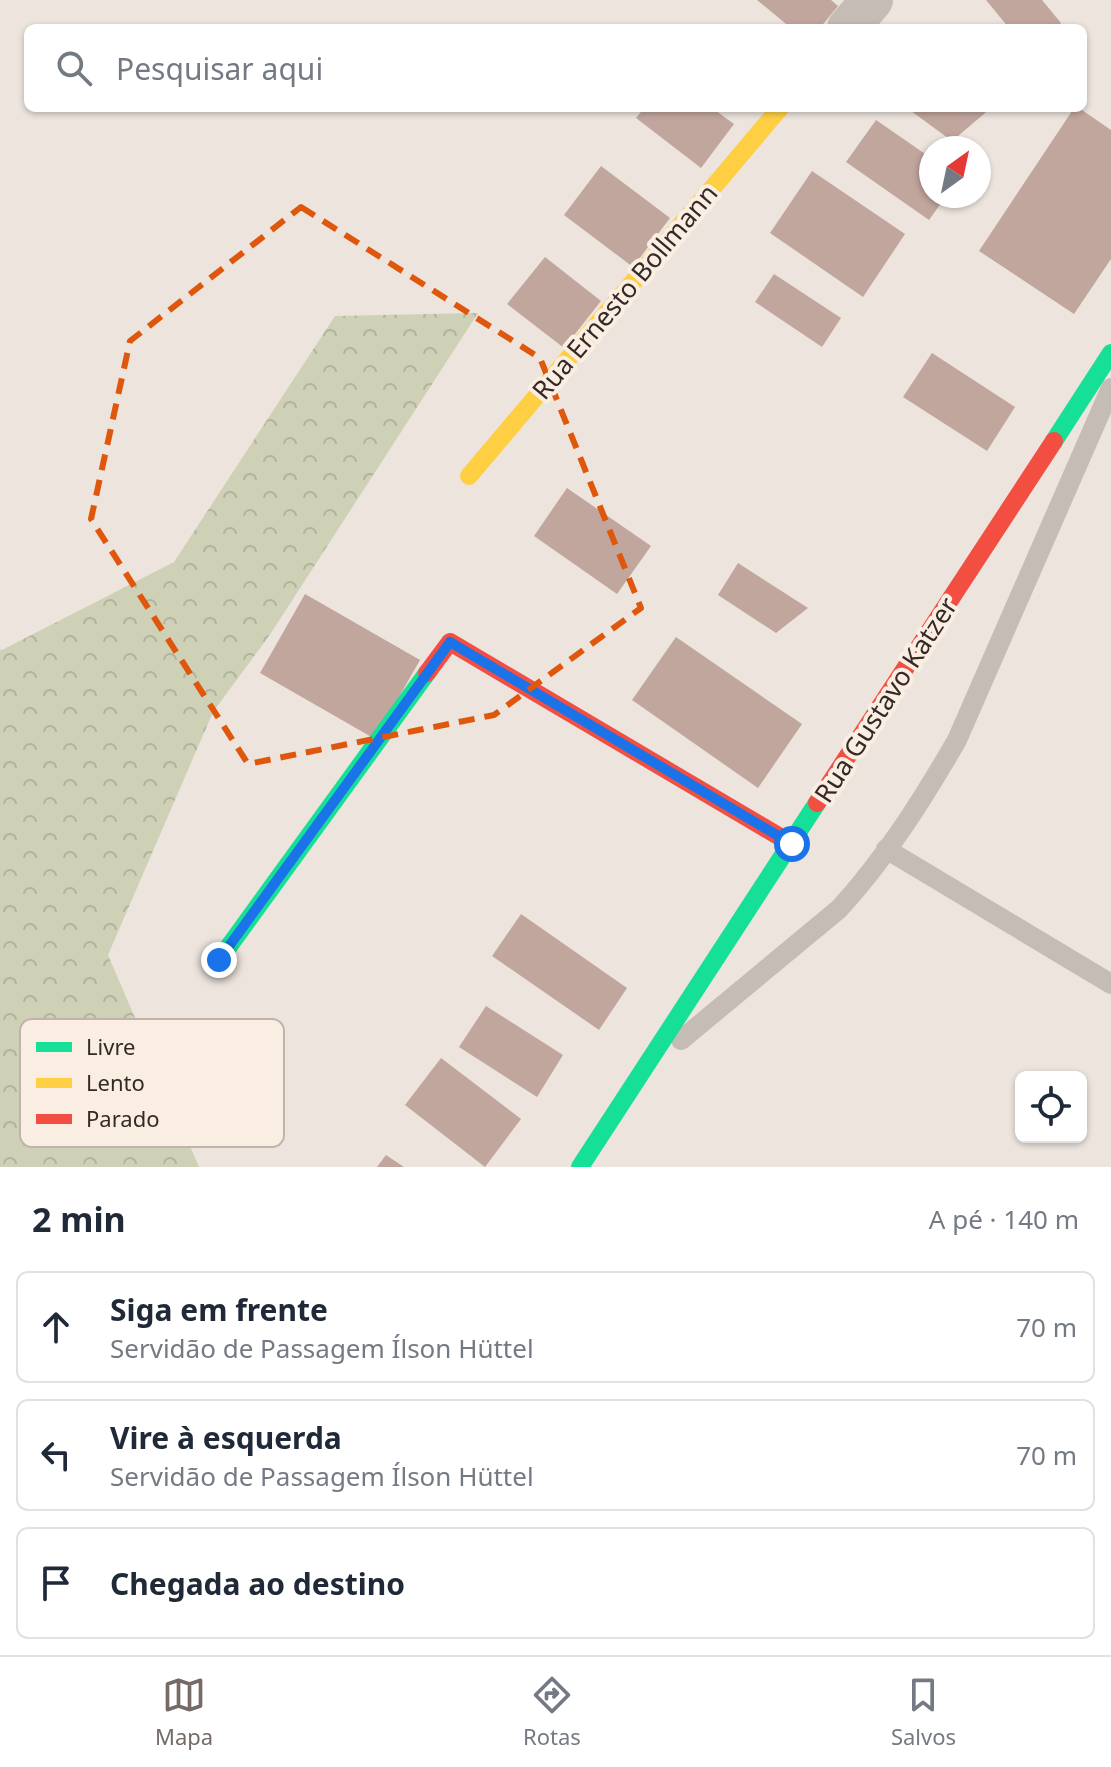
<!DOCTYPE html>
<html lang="pt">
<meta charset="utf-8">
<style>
:root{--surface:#fff;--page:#f6f6f7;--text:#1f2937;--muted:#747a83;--line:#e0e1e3;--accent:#756a65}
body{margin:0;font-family:"Noto Sans",sans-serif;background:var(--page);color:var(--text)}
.controls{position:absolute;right:24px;bottom:24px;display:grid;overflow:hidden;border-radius:12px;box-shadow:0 2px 6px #0004}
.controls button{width:72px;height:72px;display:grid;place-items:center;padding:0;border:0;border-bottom:2px solid var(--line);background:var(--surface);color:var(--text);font:40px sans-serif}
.compass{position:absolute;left:919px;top:136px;width:72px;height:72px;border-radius:50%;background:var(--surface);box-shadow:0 2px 6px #0004;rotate:33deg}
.stop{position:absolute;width:24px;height:24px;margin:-18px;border:6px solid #1a73e8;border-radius:50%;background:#fff}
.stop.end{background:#1a73e8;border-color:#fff;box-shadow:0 2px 8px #0008}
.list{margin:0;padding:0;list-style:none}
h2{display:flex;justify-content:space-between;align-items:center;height:104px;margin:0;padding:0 32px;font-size:34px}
h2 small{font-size:26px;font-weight:400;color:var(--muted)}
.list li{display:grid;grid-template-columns:52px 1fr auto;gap:24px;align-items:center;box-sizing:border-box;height:112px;margin:0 16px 16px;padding:0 16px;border:2px solid var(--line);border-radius:12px}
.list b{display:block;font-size:30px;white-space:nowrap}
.list p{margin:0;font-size:26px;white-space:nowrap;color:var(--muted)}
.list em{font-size:26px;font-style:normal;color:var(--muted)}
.icon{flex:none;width:44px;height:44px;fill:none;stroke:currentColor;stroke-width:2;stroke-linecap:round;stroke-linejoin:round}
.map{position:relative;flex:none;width:1111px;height:1167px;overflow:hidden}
.search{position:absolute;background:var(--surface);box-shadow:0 2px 6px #0004;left:24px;right:24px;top:24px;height:88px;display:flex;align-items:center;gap:20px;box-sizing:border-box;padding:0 28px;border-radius:12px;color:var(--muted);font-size:30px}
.sheet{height:488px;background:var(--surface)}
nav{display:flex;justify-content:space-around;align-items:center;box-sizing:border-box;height:112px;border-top:2px solid var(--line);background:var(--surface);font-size:22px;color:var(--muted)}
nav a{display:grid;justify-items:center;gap:4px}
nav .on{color:var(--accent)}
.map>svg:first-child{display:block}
</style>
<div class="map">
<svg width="1111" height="1167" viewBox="0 0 1111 1167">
<defs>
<pattern id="forest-crowns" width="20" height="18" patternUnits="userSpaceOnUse" patternTransform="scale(2)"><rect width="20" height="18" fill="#ced1b6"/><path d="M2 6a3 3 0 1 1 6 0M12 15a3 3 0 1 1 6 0" fill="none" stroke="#b2b39c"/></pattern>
</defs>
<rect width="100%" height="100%" fill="#ece4dd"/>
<!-- forest -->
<path fill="url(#forest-crowns)" d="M478,313L271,633L213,712L108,955L199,1167H0V649L2,650L174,562L335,316Z"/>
<!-- building -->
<g fill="#c1a69e">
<path d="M757,0H831L838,6L820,28H791Z"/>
<path d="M986,0H1042L1061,23L1055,28H1009Z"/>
<path d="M644,108H712L734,124L701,168L636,118Z"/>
<path d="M907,108H991L952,141Z"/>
<path d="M1074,108H1079L1111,130V259L1074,314L979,251Z"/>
<path d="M876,120L931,158V196H946L929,220L846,162Z"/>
<path d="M601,166L670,218L633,267L564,215Z"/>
<path d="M812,171L905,234L863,297L770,233Z"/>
<path d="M545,257L601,301L564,348L507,304Z"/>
<path d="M774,274L841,318L822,347L755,302Z"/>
<path d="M932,353L1015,407L987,451L903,397Z"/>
<path d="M567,488L651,546L617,594L534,536Z"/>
<path d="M738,563L808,608L776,633L718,595Z"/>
<path d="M305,594L420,660L375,739L260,673Z"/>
<path d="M676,637L802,724L758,788L632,700Z"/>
<path d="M521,914L627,988L599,1030L492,956Z"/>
<path d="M486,1006L563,1055L537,1097L459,1047Z"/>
<path d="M441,1058L521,1119L485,1167L405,1105Z"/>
<path d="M386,1155L404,1167H377Z"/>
</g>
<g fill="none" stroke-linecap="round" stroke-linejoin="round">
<!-- lane -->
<g stroke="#c5bcb6" stroke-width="20">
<path d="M886,849L1111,984"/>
<path d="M681,1040L839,909C885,859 923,799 957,740L1111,388"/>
</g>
<!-- street -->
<path stroke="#c5bcb6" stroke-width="42" d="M848,28L872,0"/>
<!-- fast -->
<g stroke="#16e098" stroke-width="18">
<path d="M1054,441L1111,353"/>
<path d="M219,960L427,673"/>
<path d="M580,1167L817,803"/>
</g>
<!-- slow -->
<path stroke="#ffcf43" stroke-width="18" d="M469,476L780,108"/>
<!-- jam -->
<g stroke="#f24e42" stroke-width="18">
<path d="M427,673L450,642L792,844"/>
<path d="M817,803L1054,441"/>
</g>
</g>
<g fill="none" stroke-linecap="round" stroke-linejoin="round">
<!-- route -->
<path stroke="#1a73e8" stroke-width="10" d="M219,960L450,642L792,844"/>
</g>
<!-- marked area -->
<path fill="none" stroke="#df570d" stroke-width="6" stroke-dasharray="16 10" stroke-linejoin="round" d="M301,207L540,358L641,608L494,715L248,764L91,519L130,341Z"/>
<g text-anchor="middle" stroke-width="8" stroke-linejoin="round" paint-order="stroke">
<!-- street labels -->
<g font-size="26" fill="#352925" stroke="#faeee3">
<text transform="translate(625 292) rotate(-50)" y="9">Rua Ernesto Bollmann</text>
<text transform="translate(886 700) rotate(-57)" y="9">Rua Gustavo Katzer</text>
</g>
</g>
<!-- legend -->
<rect x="20" y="1019" width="264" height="128" rx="12" fill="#faeee3" stroke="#bfb3aa" stroke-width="2"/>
<rect x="36" y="1042" width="36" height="10" fill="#16e098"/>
<rect x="36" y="1078" width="36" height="10" fill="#ffcf43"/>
<rect x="36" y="1114" width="36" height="10" fill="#f24e42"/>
<g font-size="22" fill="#352925">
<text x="86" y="1055">Livre</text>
<text x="86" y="1091">Lento</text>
<text x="86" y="1127">Parado</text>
</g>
</svg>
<div class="controls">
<button><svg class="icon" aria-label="locate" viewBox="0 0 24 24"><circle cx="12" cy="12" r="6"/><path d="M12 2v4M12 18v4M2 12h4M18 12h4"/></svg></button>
</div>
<svg class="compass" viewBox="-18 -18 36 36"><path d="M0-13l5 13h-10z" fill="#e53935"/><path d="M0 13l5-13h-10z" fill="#747a83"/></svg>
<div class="stop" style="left:792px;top:844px"></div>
<div class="stop end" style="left:219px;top:960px"></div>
<div class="search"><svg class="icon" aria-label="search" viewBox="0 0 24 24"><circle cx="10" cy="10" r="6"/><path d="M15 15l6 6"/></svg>Pesquisar aqui</div>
</div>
<section class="sheet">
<h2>2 min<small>A pé · 140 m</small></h2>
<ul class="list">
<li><svg class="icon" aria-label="ahead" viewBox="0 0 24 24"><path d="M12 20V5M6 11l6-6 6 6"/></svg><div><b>Siga em frente</b><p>Servidão de Passagem Ílson Hüttel</p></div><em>70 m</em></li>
<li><svg class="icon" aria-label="left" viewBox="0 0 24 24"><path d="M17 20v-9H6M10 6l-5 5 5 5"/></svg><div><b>Vire à esquerda</b><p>Servidão de Passagem Ílson Hüttel</p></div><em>70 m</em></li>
<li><svg class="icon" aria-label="arrive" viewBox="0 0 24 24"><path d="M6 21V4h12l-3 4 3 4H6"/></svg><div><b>Chegada ao destino</b></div></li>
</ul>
</section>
<nav>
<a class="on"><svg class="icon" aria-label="map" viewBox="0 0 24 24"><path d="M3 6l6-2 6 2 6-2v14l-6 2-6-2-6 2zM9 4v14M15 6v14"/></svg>Mapa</a>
<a><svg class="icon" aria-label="directions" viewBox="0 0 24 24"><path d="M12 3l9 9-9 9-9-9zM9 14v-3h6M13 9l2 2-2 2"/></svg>Rotas</a>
<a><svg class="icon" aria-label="saved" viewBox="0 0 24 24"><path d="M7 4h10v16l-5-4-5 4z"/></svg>Salvos</a>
</nav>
